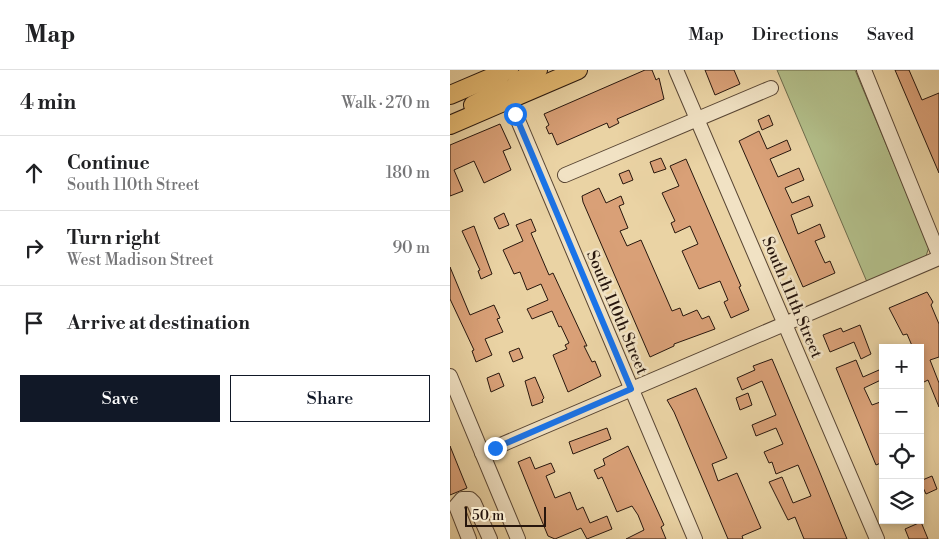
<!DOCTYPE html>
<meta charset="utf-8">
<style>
:root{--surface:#fff;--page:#f6f6f6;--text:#202124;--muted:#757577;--line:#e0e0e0;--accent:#111827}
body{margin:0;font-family:"Libre Bodoni",serif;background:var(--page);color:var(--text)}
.controls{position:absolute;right:15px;bottom:15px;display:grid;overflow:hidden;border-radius:0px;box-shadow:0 2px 8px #0003}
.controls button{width:45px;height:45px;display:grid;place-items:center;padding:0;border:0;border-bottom:1px solid var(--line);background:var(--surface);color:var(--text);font:25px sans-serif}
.scale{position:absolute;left:15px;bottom:12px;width:81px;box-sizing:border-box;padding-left:5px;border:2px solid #27160d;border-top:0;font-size:14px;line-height:18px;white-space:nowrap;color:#27160d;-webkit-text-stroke:4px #f1e2c4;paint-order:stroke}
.stop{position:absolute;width:15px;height:15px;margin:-11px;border:4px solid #1a73e8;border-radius:50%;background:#fff}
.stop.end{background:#1a73e8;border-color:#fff;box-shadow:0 1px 5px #0008}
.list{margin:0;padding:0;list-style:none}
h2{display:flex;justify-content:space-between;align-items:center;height:65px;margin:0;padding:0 20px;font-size:21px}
h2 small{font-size:16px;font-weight:400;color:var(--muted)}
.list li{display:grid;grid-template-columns:32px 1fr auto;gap:15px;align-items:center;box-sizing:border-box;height:75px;padding:0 20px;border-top:1px solid var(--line)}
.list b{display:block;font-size:19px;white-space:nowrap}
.list p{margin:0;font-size:16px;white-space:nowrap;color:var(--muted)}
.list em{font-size:16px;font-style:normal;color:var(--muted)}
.actions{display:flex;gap:10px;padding:15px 20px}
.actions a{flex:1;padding:11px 0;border:1px solid var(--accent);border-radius:0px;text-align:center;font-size:18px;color:var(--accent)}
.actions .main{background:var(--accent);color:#fff}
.icon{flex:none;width:28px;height:28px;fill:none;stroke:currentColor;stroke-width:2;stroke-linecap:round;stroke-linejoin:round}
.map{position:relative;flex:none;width:489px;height:469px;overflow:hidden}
header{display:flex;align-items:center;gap:30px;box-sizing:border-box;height:70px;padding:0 25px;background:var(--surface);border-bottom:1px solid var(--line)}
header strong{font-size:24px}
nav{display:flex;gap:28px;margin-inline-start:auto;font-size:18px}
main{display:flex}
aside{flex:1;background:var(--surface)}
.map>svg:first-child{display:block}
</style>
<header>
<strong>Map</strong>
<nav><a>Map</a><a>Directions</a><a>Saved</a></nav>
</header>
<main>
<aside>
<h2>4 min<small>Walk · 270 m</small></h2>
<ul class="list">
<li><svg class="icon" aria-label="ahead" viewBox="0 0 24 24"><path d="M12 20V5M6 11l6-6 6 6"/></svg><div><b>Continue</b><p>South 110th Street</p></div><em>180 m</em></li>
<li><svg class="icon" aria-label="right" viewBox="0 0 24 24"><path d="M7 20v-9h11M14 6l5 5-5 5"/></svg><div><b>Turn right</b><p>West Madison Street</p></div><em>90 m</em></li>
<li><svg class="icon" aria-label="arrive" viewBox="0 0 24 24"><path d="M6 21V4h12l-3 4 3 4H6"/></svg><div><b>Arrive at destination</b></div></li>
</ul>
<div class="actions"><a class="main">Save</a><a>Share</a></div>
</aside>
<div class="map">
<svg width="489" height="469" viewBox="0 0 489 469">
<rect width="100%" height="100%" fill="#ead3a4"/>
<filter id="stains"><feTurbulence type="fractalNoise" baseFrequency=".004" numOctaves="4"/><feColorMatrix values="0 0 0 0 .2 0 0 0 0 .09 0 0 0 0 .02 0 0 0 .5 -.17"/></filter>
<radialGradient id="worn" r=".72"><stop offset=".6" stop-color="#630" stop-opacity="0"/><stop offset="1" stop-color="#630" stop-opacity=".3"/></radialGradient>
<!-- green -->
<path fill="#b2be89" stroke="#6c6a4b" d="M327,0H405L479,177L476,186L417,212Z"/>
<!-- building -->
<g fill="#d9a077" stroke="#27160d">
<path d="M195,0H202L206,10L209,8L214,29L167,49L169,53L159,58L157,53L107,75L102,63L99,64L96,57L99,55L94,44Z"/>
<path d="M255,0H284L290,14L265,25Z"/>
<path d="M445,0H459L472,30L489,23V103Z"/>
<path d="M319,45L323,55L312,60L308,50Z"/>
<path d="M50,54L61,78L53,81L61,100L34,113L24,91L4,100L13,121L0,126V75Z"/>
<path d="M309,61L317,79L337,70L341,80L320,89L328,107L349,98L354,110L335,118L342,133L359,126L363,136L341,145L348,164L370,154L375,167L365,171L375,193L380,191L385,203L353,217L289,71Z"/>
<path d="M211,88L216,99L204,103L200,92Z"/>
<path d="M236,89L291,216L289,217L299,240L281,248L274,232L278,230L270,211L249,219L232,181L248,174L240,156L225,163L221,153L225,151L212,123L229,116L220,96Z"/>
<path d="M179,100L183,110L173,114L169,104Z"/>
<path d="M149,118L156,133L171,126L174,134L169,136L178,158L170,161L177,176L191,170L222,241L230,238L233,246L247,240L252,249L259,246L265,259L224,274V276L200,287L133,132L132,126Z"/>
<path d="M54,143L59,155L49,159L44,148Z"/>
<path d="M81,149L86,161L81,163L99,205L103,203L137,276H134L142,292L145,291L151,306L118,322L103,285L117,279L115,275L119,273L111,256L109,257L102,241L82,249L77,239L98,230L91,214L77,220L70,202L64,204L53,180L73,171L66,155Z"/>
<path d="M24,156L42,204L31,209L28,201L30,200L12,161Z"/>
<path d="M0,197L20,245L44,235L50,248L47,249L53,262L35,269L42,285L26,292L22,281L24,280L0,229Z"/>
<path d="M477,222L483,232L481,235L489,254V287L480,290L489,313V337L478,310L472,313L470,307V278H463L457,264L453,265L439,238Z"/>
<path d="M410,255L421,284L411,289L404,272L380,282L373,265L391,258L393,262Z"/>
<path d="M69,278L73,288L63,292L59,282Z"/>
<path d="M322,289L368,398L397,469H354L345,447L338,450L319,412L332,407L343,433L361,426L348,395L326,404L322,392L319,393L314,382L333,374L326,358L306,366L302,355L326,345L312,311L292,320L287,308L305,300L303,296Z"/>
<path d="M406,290L413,307L429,300L433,309L414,318L422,335L433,331V392L426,395L386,298Z"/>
<path d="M49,303L54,316L41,322L37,308Z"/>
<path d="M85,307L94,328L92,330L93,332L82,336L75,311Z"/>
<path d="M246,318L277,388L262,394L268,411L287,403L311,458L292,466L293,469H278L224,342L217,330Z"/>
<path d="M298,323L302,335L290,340L286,328Z"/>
<path d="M157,358L161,369L123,384L119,372Z"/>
<path d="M0,376L17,418L0,425Z"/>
<path d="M178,376L209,444L214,455L211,457L216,469H176L194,460L188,445L182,436L167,442L152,407L148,409L144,400L155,395L153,389Z"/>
<path d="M80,387L85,399L101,393L105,402L96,406L105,428L120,422L127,440L133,437L140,453L157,446L162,459L137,469L131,458L105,469L98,466L68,392Z"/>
<path d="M482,406L487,419L476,424L470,411Z"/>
<path d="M471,452L478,469H459L455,459Z"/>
</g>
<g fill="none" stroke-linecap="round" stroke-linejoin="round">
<!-- minor casing -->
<g stroke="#584533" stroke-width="16">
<g id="minor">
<path d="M226,0L427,469"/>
<path d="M414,0L489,185"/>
<path d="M59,29L245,469"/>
<path d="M115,105L321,18"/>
<path d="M0,306L68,469"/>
<path d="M32,383L489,188"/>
<path d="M19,469L6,436L12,429H20L24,433L40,469"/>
</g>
</g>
<!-- major casing -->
<g stroke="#27160d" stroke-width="20">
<g id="major">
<path d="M0,25L59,0"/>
<path d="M59,29C62,13 74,7 88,0"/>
<path d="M23,35C37,28 51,22 49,4"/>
<path d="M0,55L128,0"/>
</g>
</g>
<!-- minor -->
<use href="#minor" stroke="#f1e2c4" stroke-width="14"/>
<!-- major -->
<use href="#major" stroke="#e5ba72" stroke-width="18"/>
</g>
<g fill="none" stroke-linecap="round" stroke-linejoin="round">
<!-- route -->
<path stroke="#1a73e8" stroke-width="6" d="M45,378L181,319L65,44"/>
</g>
<g text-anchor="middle" stroke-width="5" stroke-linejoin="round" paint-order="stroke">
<!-- street labels -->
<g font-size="16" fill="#27160d" stroke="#f1e2c4">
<text transform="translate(343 227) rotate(67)" y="6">South 111th Street</text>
<text transform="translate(168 242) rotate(67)" y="6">South 110th Street</text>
</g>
</g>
<rect width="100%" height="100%" filter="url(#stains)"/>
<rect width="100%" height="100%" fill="url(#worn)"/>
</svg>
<div class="controls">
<button>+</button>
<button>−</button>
<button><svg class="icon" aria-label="locate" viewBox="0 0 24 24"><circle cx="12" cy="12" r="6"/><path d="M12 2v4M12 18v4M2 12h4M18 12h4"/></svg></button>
<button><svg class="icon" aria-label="layers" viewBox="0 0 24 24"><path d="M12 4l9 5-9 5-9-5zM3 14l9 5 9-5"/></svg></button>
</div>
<div class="scale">50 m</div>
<div class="stop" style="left:65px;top:44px"></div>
<div class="stop end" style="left:45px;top:378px"></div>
</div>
</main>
